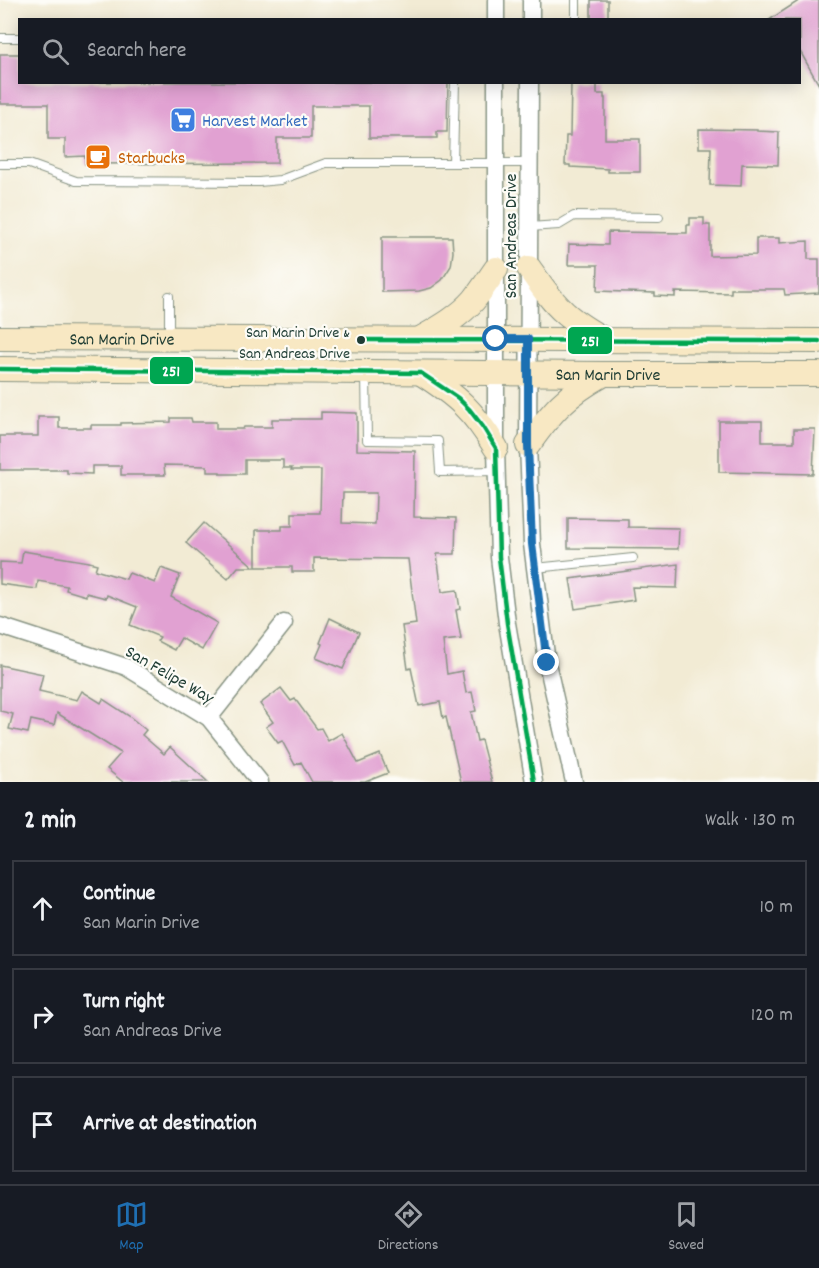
<!DOCTYPE html>
<meta charset="utf-8">
<style>
:root{--surface:#171b24;--page:#20242c;--text:#f1f3f6;--muted:#9ea1a6;--line:#363941;--accent:#1f6fb2}
body{margin:0;font-family:Dekko,sans-serif;background:var(--page);color:var(--text)}
.stop{position:absolute;width:18px;height:18px;margin:-14px;border:4px solid #1f6fb2;border-radius:50%;background:#fff}
.stop.end{background:#1f6fb2;border-color:#fff;box-shadow:0 2px 6px #0008}
.list{margin:0;padding:0;list-style:none}
h2{display:flex;justify-content:space-between;align-items:center;height:78px;margin:0;padding:0 24px;font-size:26px}
h2 small{font-size:20px;font-weight:400;color:var(--muted)}
.list li{display:grid;grid-template-columns:39px 1fr auto;gap:18px;align-items:center;box-sizing:border-box;height:96px;margin:0 12px 12px;padding:0 12px;border:2px solid var(--line);border-radius:0px}
.list b{display:block;font-size:22px;white-space:nowrap}
.list p{margin:0;font-size:20px;white-space:nowrap;color:var(--muted)}
.list em{font-size:20px;font-style:normal;color:var(--muted)}
.icon{flex:none;width:33px;height:33px;fill:none;stroke:currentColor;stroke-width:2;stroke-linecap:round;stroke-linejoin:round}
.map{position:relative;flex:none;width:819px;height:782px;overflow:hidden}
.search{position:absolute;background:var(--surface);box-shadow:0 3px 15px #0003;left:18px;right:18px;top:18px;height:66px;display:flex;align-items:center;gap:15px;box-sizing:border-box;padding:0 21px;border-radius:0px;color:var(--muted);font-size:22px}
.sheet{height:402px;background:var(--surface)}
nav{display:flex;justify-content:space-around;align-items:center;box-sizing:border-box;height:84px;border-top:2px solid var(--line);background:var(--surface);font-size:16px;color:var(--muted)}
nav a{display:grid;justify-items:center;gap:3px}
nav .on{color:var(--accent)}
.map>svg:first-child{display:block}
</style>
<div class="map">
<svg width="819" height="782" viewBox="0 0 819 782">
<rect width="100%" height="100%" fill="#fdfcf7"/>
<filter id="ink" filterUnits="userSpaceOnUse"><feTurbulence type="fractalNoise" baseFrequency=".0167" numOctaves="2"/><feDisplacementMap in="SourceGraphic" scale="12" xChannelSelector="R" yChannelSelector="G"/><feConvolveMatrix kernelMatrix="1 2 1 2 8 2 1 2 1" color-interpolation-filters="sRGB"/></filter>
<filter id="wash" filterUnits="userSpaceOnUse"><feTurbulence type="fractalNoise" baseFrequency=".008" numOctaves="4" result="noise"/><feDisplacementMap in="SourceGraphic" scale="24" xChannelSelector="R" yChannelSelector="G"/><feGaussianBlur stdDeviation="1.35" result="paint"/><feColorMatrix in="noise" values="0 0 0 0 0 0 0 0 0 0 0 0 0 0 0 0 0 1.4 0 .05"/><feComposite in="paint" operator="in"/></filter>
<g filter="url(#wash)">
<rect width="100%" height="100%" fill="#f2ebd4"/>
<g id="blocks">
<!-- building -->
<g fill="#e1a1d2" fill-rule="evenodd">
<rect x="591" y="0" width="17" height="20"/>
<path d="M800,0H819V85L800,51V20H769Z"/>
<path d="M0,54H20V82H448L447,132H437V138H369V106H311V138H277V163L85,164V156L65,157V139H48V104H0Z"/>
<path d="M571,82H597V94H604V98H605V139H640V172H608V169L570,167V165H565L566,136H570Z"/>
<path d="M699,129L757,130V131L779,132L778,165L742,164L741,186L710,185L711,148H699Z"/>
<path d="M690,218H704V225H710V256L756,255V238H779V243L808,241V259H819V293L785,295L784,289H731V293L675,292V297L655,296V293L597,291L598,265H568L569,244L608,245V232L687,233V225H690Z"/>
<path d="M382,237H452L453,252L451,266L442,280L431,288L419,291L382,292Z"/>
<path d="M321,412L357,413V450L415,451L414,517L456,518L455,554H437L442,592L457,590L460,609L456,610L461,639L443,641L447,674L462,671L466,693L472,692L476,711L471,712L477,741L481,740L492,782H461L446,717L443,718L440,702L419,706L411,668L408,669L402,626L416,624L408,559L314,558V572H292V567H256V530H282V526H292V513H320L321,470H291L292,468H283V460H245V474H220V472H207V466L164,465L165,475H121V466H92V474L67,473V470H0V436H38V417H59V428H91V425H121V423L171,422V418H191L192,422H216V429H243L244,427H272V419H321ZM343,493H376L375,524L342,523Z"/>
<path d="M719,421H762V442H794V429H815L813,474L719,472Z"/>
<path d="M568,518L628,519V527L679,528L678,549L568,548Z"/>
<path d="M204,523L254,567H238L228,579L186,543Z"/>
<path d="M23,551L89,562L97,564L95,570L126,579L129,573L155,583L161,568L180,575L171,597L217,623L202,650L181,638L174,650L157,641L160,637L130,625L137,607L107,595L106,598L86,593V596L66,590L67,586L38,581L37,589L0,584V562L21,563Z"/>
<path d="M678,564L677,588L632,587L634,600L575,609L570,579Z"/>
<path d="M330,618L359,632L343,669L316,658L322,644L320,643Z"/>
<path d="M0,665L43,674L39,691L77,700L82,691L101,703L103,699L129,716L146,730L142,735L164,754L170,747L208,782H123L107,769L121,753L57,713L54,725L31,720L28,733L9,729L13,714L0,711Z"/>
<path d="M281,688L291,701L295,699L317,729L321,728L328,741L342,733L358,763L380,754L388,773L365,782H312L301,762L295,765L282,741L278,743L266,727L273,722L260,704Z"/>
</g>
</g>
</g>
<g filter="url(#ink)">
<use href="#blocks" fill-opacity="0" stroke="#889484" stroke-width="1.5"/>
<g fill="none" stroke-linecap="round" stroke-linejoin="round">
<!-- lane casing -->
<g stroke="#889484" stroke-width="10">
<g id="lane">
<path d="M576,0V20"/>
<path d="M0,38H20"/>
<path d="M453,163L455,82"/>
<path d="M0,164H29L76,181L259,182L280,180L326,163H530"/>
<path d="M529,227L559,225L574,216L659,217"/>
<path d="M169,296V336"/>
<path d="M366,373L367,440L438,441L440,472L497,471"/>
<path d="M535,568L633,558"/>
</g>
</g>
<!-- street casing -->
<g stroke="#889484" stroke-width="19">
<g id="street">
<path d="M496,20V0"/>
<path d="M531,20V0"/>
<path d="M496,82V448L499,557L507,623L534,782"/>
<path d="M530,82L528,445L532,544L547,663L574,782"/>
<path d="M0,626L126,667L209,718L260,782"/>
<path d="M209,718L284,623"/>
</g>
</g>
<!-- secondary casing -->
<g stroke="#889484" stroke-width="26">
<g id="secondary">
<path d="M529,268C540,284 551,301 565,313C577,324 591,332 605,340"/>
<path id="s1" d="M0,338L819,341"/>
<path d="M420,339C439,328 459,317 474,300C482,290 489,279 496,269"/>
<path id="s2" d="M0,369L604,374H819"/>
<path d="M421,373C457,396 473,410 496,448"/>
<path d="M528,445C552,411 566,395 604,374"/>
</g>
</g>
<!-- lane -->
<use href="#lane" stroke="#fff" stroke-width="8"/>
<!-- street -->
<use href="#street" stroke="#fff" stroke-width="16"/>
<!-- secondary -->
<use href="#secondary" stroke="#f8e8c3" stroke-width="24"/>
<!-- bus-1 casing -->
<g stroke="#fdfcf7" stroke-width="9">
<g id="bus-1">
<path d="M361,340L819,341"/>
<path d="M0,369L421,373L458,398L469,409L483,427L496,448L499,557L507,623L534,782"/>
</g>
</g>
<!-- bus-1 -->
<use href="#bus-1" stroke="#00a651" stroke-width="4.5"/>
</g>
</g>
<g fill="none" stroke-linecap="round" stroke-linejoin="round" filter="url(#ink)">
<!-- route -->
<path stroke="#1f6fb2" stroke-width="8" d="M496,339H528V445L532,544L547,663"/>
</g>
<!-- icons -->
<defs>
<g id="supermarket-square" transform="scale(1.35)"><rect x="-9" y="-9" width="18" height="18" rx="4" fill="#3f7fe0" stroke="#fdfcf7"/><path d="M-6-5.5h2.5l.6 2H6L4.5 2H-2.5L-4.4-4H-6ZM-1.5 3.2a1.3 1.3 0 1 0 .1 0ZM3 3.2a1.3 1.3 0 1 0 .1 0Z" fill="#fff"/></g>
<g id="cafe-square" transform="scale(1.35)"><rect x="-9" y="-9" width="18" height="18" rx="4" fill="#e8710a" stroke="#fdfcf7"/><path d="M-5.5-4.5H6V0H3Q3 3.5 0 3.5H-2.5Q-5.5 3.5-5.5 0ZM3-3.2v2h1.7v-2ZM-6 4.5H4V6H-6Z" fill="#fff"/></g>
</defs>
<g fill-rule="evenodd">
<use href="#supermarket-square" x="183" y="120"/>
<use href="#cafe-square" x="98" y="157"/>
</g>
<!-- markers -->
<circle fill="#1f3d34" stroke="#fdfcf7" stroke-width="2" cx="361" cy="340" r="5"/>
<g text-anchor="middle" stroke-width="4.5" stroke-linejoin="round" paint-order="stroke">
<!-- bus labels -->
<g font-size="16" fill="#1f3d34" stroke="#fdfcf7" text-anchor="end">
<text x="350" y="337">San Marin Drive &amp;<tspan x="350" dy="21">San Andreas Drive</tspan></text>
</g>
<!-- shop labels -->
<g font-size="18" fill="#366cbe" stroke="#fdfcf7" text-anchor="start">
<text x="202" y="126">Harvest Market</text>
</g>
<!-- food labels -->
<g font-size="18" fill="#c56008" stroke="#fdfcf7" text-anchor="start">
<text x="118" y="163">Starbucks</text>
</g>
<!-- street labels -->
<g font-size="18" fill="#1f3d34" stroke="#fdfcf7">
<text transform="translate(510 236) rotate(-90)" y="6">San Andreas Drive</text>
<text dy="6" stroke="none"><textPath href="#s1" startOffset="122">San Marin Drive</textPath></text>
<text dy="6" stroke="none"><textPath href="#s2" startOffset="608">San Marin Drive</textPath></text>
<text transform="translate(170 674) rotate(30)" y="6">San Felipe Way</text>
</g>
</g>
<g stroke="#fdfcf7" stroke-width="2">
<rect x="567" y="326" width="46" height="29" rx="6" fill="#00a651"/>
<rect x="149" y="356" width="45" height="29" rx="6" fill="#00a651"/>
</g>
<g font-size="16" text-anchor="middle" font-weight="bold" fill="#fff">
<text x="590" y="346">251</text>
<text x="171" y="376">251</text>
</g>
</svg>
<div class="stop" style="left:496px;top:339px"></div>
<div class="stop end" style="left:547px;top:663px"></div>
<div class="search"><svg class="icon" aria-label="search" viewBox="0 0 24 24"><circle cx="10" cy="10" r="6"/><path d="M15 15l6 6"/></svg>Search here</div>
</div>
<section class="sheet">
<h2>2 min<small>Walk · 130 m</small></h2>
<ul class="list">
<li><svg class="icon" aria-label="ahead" viewBox="0 0 24 24"><path d="M12 20V5M6 11l6-6 6 6"/></svg><div><b>Continue</b><p>San Marin Drive</p></div><em>10 m</em></li>
<li><svg class="icon" aria-label="right" viewBox="0 0 24 24"><path d="M7 20v-9h11M14 6l5 5-5 5"/></svg><div><b>Turn right</b><p>San Andreas Drive</p></div><em>120 m</em></li>
<li><svg class="icon" aria-label="arrive" viewBox="0 0 24 24"><path d="M6 21V4h12l-3 4 3 4H6"/></svg><div><b>Arrive at destination</b></div></li>
</ul>
</section>
<nav>
<a class="on"><svg class="icon" aria-label="map" viewBox="0 0 24 24"><path d="M3 6l6-2 6 2 6-2v14l-6 2-6-2-6 2zM9 4v14M15 6v14"/></svg>Map</a>
<a><svg class="icon" aria-label="directions" viewBox="0 0 24 24"><path d="M12 3l9 9-9 9-9-9zM9 14v-3h6M13 9l2 2-2 2"/></svg>Directions</a>
<a><svg class="icon" aria-label="saved" viewBox="0 0 24 24"><path d="M7 4h10v16l-5-4-5 4z"/></svg>Saved</a>
</nav>
